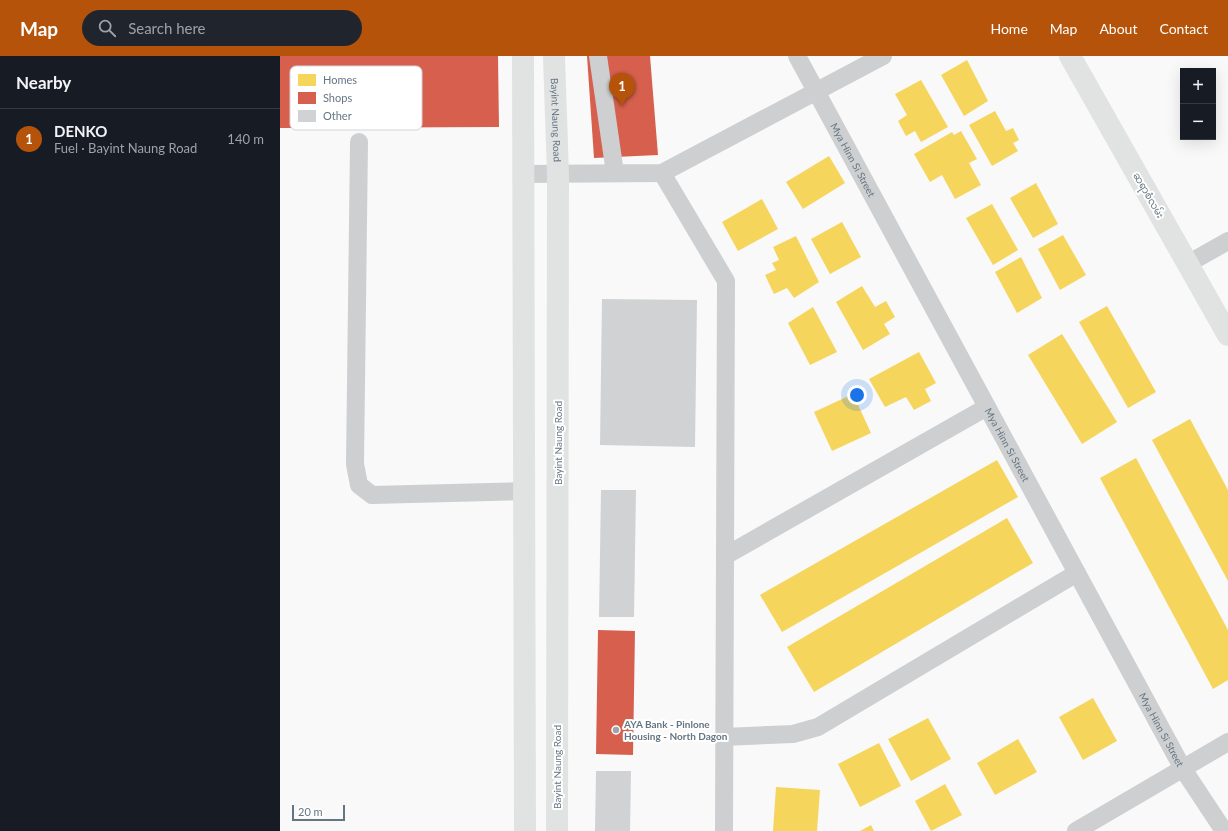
<!DOCTYPE html>
<meta charset="utf-8">
<style>
:root{--surface:#171b24;--page:#20242c;--text:#f1f3f6;--muted:#9ea1a6;--line:#363941;--accent:#b45309}
body{margin:0;font-family:Lato,"Noto Sans Myanmar",sans-serif;background:var(--page);color:var(--text)}
.controls{position:absolute;right:12px;top:12px;display:grid;overflow:hidden;border-radius:0px;box-shadow:0 4px 16px #0002}
.controls button{width:36px;height:36px;display:grid;place-items:center;padding:0;border:0;border-bottom:1px solid var(--line);background:var(--surface);color:var(--text);font:20px sans-serif}
.scale{position:absolute;left:12px;bottom:10px;width:53px;box-sizing:border-box;padding-left:4px;border:2px solid #657683;border-top:0;font-size:11px;line-height:14px;white-space:nowrap;color:#657683;-webkit-text-stroke:3px #fff;paint-order:stroke}
.you{position:absolute;left:577px;top:339px;width:14px;height:14px;margin:-10px;border:3px solid #fff;border-radius:50%;background:#1a73e8;box-shadow:0 0 0 6px #1a73e833}
.badge{display:grid;place-items:center;width:26px;height:26px;border-radius:50%;background:var(--accent);color:#fff;font-size:13px;font-weight:700}
.pin{position:absolute;translate:-50% -33px;filter:drop-shadow(0 1px 2px #0008)}
.pin::after{content:'';position:absolute;top:21px;width:14px;height:12px;background:inherit;clip-path:polygon(0 0,100% 0,50% 100%)}
.list{margin:0;padding:0;list-style:none}
h2{display:flex;justify-content:space-between;align-items:center;height:52px;margin:0;padding:0 16px;font-size:17px}
h2 small{font-size:13px;font-weight:400;color:var(--muted)}
.list li{display:grid;grid-template-columns:26px 1fr auto;gap:12px;align-items:center;box-sizing:border-box;height:60px;padding:0 16px;border-top:1px solid var(--line)}
.list b{display:block;font-size:15px;white-space:nowrap}
.list p{margin:0;font-size:13px;white-space:nowrap;color:var(--muted)}
.list em{font-size:13px;font-style:normal;color:var(--muted)}
.icon{flex:none;width:22px;height:22px;fill:none;stroke:currentColor;stroke-width:2;stroke-linecap:round;stroke-linejoin:round}
.map{position:relative;flex:none;width:948px;height:775px;overflow:hidden}
header{display:flex;align-items:center;gap:24px;box-sizing:border-box;height:56px;padding:0 20px;background:var(--accent);color:#fff}
header strong{font-size:19px}
nav{display:flex;gap:22px;margin-inline-start:auto;font-size:14px}
.search{width:280px;height:36px;background:var(--page);display:flex;align-items:center;gap:10px;box-sizing:border-box;padding:0 14px;border-radius:22px;color:var(--muted);font-size:15px}
main{display:flex}
aside{flex:1;background:var(--surface)}
.map>svg:first-child{display:block}
</style>
<header>
<strong>Map</strong>
<div class="search"><svg class="icon" aria-label="search" viewBox="0 0 24 24"><circle cx="10" cy="10" r="6"/><path d="M15 15l6 6"/></svg>Search here</div>
<nav><a>Home</a><a>Map</a><a>About</a><a>Contact</a></nav>
</header>
<main>
<aside>
<h2>Nearby<small></small></h2>
<ul class="list">
<li><span class="badge">1</span><div><b>DENKO</b><p>Fuel · Bayint Naung Road</p></div><em>140 m</em></li>
</ul>
</aside>
<div class="map">
<svg width="948" height="775" viewBox="0 0 948 775">
<rect width="100%" height="100%" fill="#f9f9f9"/>
<!-- homes -->
<g fill="#f6d55c">
<path d="M687,4L708,45L684,60L661,19Z"/>
<path d="M641,24L668,71L641,86L635,75L626,80L618,65L627,59L615,38Z"/>
<path d="M715,55L726,75L733,72L739,84L733,87L738,95L712,110L689,69Z"/>
<path d="M681,75L697,103L689,107L701,129L675,143L662,119L650,126L634,98L672,76L674,79Z"/>
<path d="M549,100L565,127L523,153L506,126Z"/>
<path d="M756,127L778,168L753,182L730,142Z"/>
<path d="M482,143L498,173L458,195L442,166Z"/>
<path d="M712,148L738,194L713,209L686,162Z"/>
<path d="M562,166L581,201L550,218L531,183Z"/>
<path d="M783,179L806,219L780,234L758,193Z"/>
<path d="M516,180L539,226L514,242L507,232L494,238L485,219L496,214L492,207L499,204L493,191Z"/>
<path d="M741,201L762,242L737,257L715,216Z"/>
<path d="M582,230L595,251L606,245L615,261L604,268L610,278L583,294L556,246Z"/>
<path d="M827,250L876,336L848,352L799,266Z"/>
<path d="M533,251L557,296L530,309L508,267Z"/>
<path d="M782,278L837,366L802,388L748,299Z"/>
<path d="M639,296L656,327L645,333L651,345L634,354L626,341L605,351L589,323Z"/>
<path d="M573,338L591,377L552,395L534,356Z"/>
<path d="M910,363L948,434V525L872,384Z"/>
<path d="M856,402L948,574V624L933,633L820,422Z"/>
<path d="M717,404L738,441L502,576L480,539Z"/>
<path d="M727,462L753,507L534,636L507,591Z"/>
<path d="M813,642L837,685L803,704L779,661Z"/>
<path d="M648,662L671,703L631,725L608,683Z"/>
<path d="M738,683L757,716L715,739L697,707Z"/>
<path d="M599,687L621,730L580,751L558,708Z"/>
<path d="M665,728L682,759L651,775L635,745Z"/>
<path d="M496,731L540,734L537,775H493Z"/>
<path d="M591,769L594,775H580Z"/>
</g>
<!-- shops -->
<g fill="#d6604d">
<path d="M0,0H218L219,71L0,72Z"/>
<path d="M307,0H370L378,99L314,102Z"/>
<path d="M318,574L355,575L353,699L316,698Z"/>
</g>
<!-- building -->
<g fill="#d0d2d3">
<path d="M322,243L417,244L415,391L320,389Z"/>
<path d="M321,434H356L354,561H319Z"/>
<path d="M316,715H351L350,775H315Z"/>
</g>
<g fill="none" stroke-linecap="round" stroke-linejoin="round">
<!-- minor -->
<g stroke="#cecfd0" stroke-width="18">
<path d="M318,0L335,117"/>
<path id="s1" d="M517,0L903,713L944,775"/>
<path d="M79,86L75,408L79,429L92,439L245,435"/>
<path d="M382,117L446,225L444,775"/>
<path d="M243,118L382,117L603,0"/>
<path d="M909,207L948,185"/>
<path d="M445,500L707,351"/>
<path d="M444,681L513,678L538,671L797,517"/>
<path d="M796,775L948,686"/>
</g>
<!-- major -->
<g stroke="#e1e2e2" stroke-width="22">
<path d="M243,0L245,775"/>
<path id="s2" d="M274,0L278,119L277,775"/>
<path d="M790,0L948,279"/>
</g>
</g>
<!-- markers -->
<circle fill="#99a4ac" stroke="#fff" stroke-width="1.5" cx="336" cy="674" r="4"/>
<g text-anchor="middle" stroke-width="4" stroke-linejoin="round" paint-order="stroke">
<!-- street labels -->
<g font-size="10" fill="#657683" stroke="#fff">
<text dy="4" stroke="none"><textPath href="#s2" startOffset="64">Bayint Naung Road</textPath></text>
<text dy="4" stroke="none"><textPath href="#s1" startOffset="118">Mya Hinn Si Street</textPath></text>
<text transform="translate(869 139) rotate(60)" y="4">ဆရာစံလမ်း</text>
<text transform="translate(278 387) rotate(-90)" y="4">Bayint Naung Road</text>
<text dy="4" stroke="none"><textPath href="#s1" startOffset="442">Mya Hinn Si Street</textPath></text>
<text dy="4" stroke="none"><textPath href="#s1" startOffset="766">Mya Hinn Si Street</textPath></text>
<text transform="translate(277 711) rotate(-90)" y="4">Bayint Naung Road</text>
</g>
<!-- poi labels -->
<g font-size="10" font-weight="bold" fill="#657683" stroke="#fff" text-anchor="start">
<text x="344" y="672">AYA Bank - Pinlone<tspan x="344" dy="12">Housing - North Dagon</tspan></text>
</g>
</g>
<!-- legend -->
<rect x="10" y="10" width="132" height="64" rx="6" fill="#fff" stroke="#d1d6da" stroke-width="1"/>
<rect x="18" y="18" width="18" height="12" fill="#f6d55c"/>
<rect x="18" y="36" width="18" height="12" fill="#d6604d"/>
<rect x="18" y="54" width="18" height="12" fill="#d0d2d3"/>
<g font-size="11" fill="#657683">
<text x="43" y="28">Homes</text>
<text x="43" y="46">Shops</text>
<text x="43" y="64">Other</text>
</g>
</svg>
<div class="controls">
<button>+</button>
<button>−</button>
</div>
<div class="scale">20 m</div>
<div class="you"></div>
<div class="pin badge" style="left:342px;top:50px">1</div>
</div>
</main>
